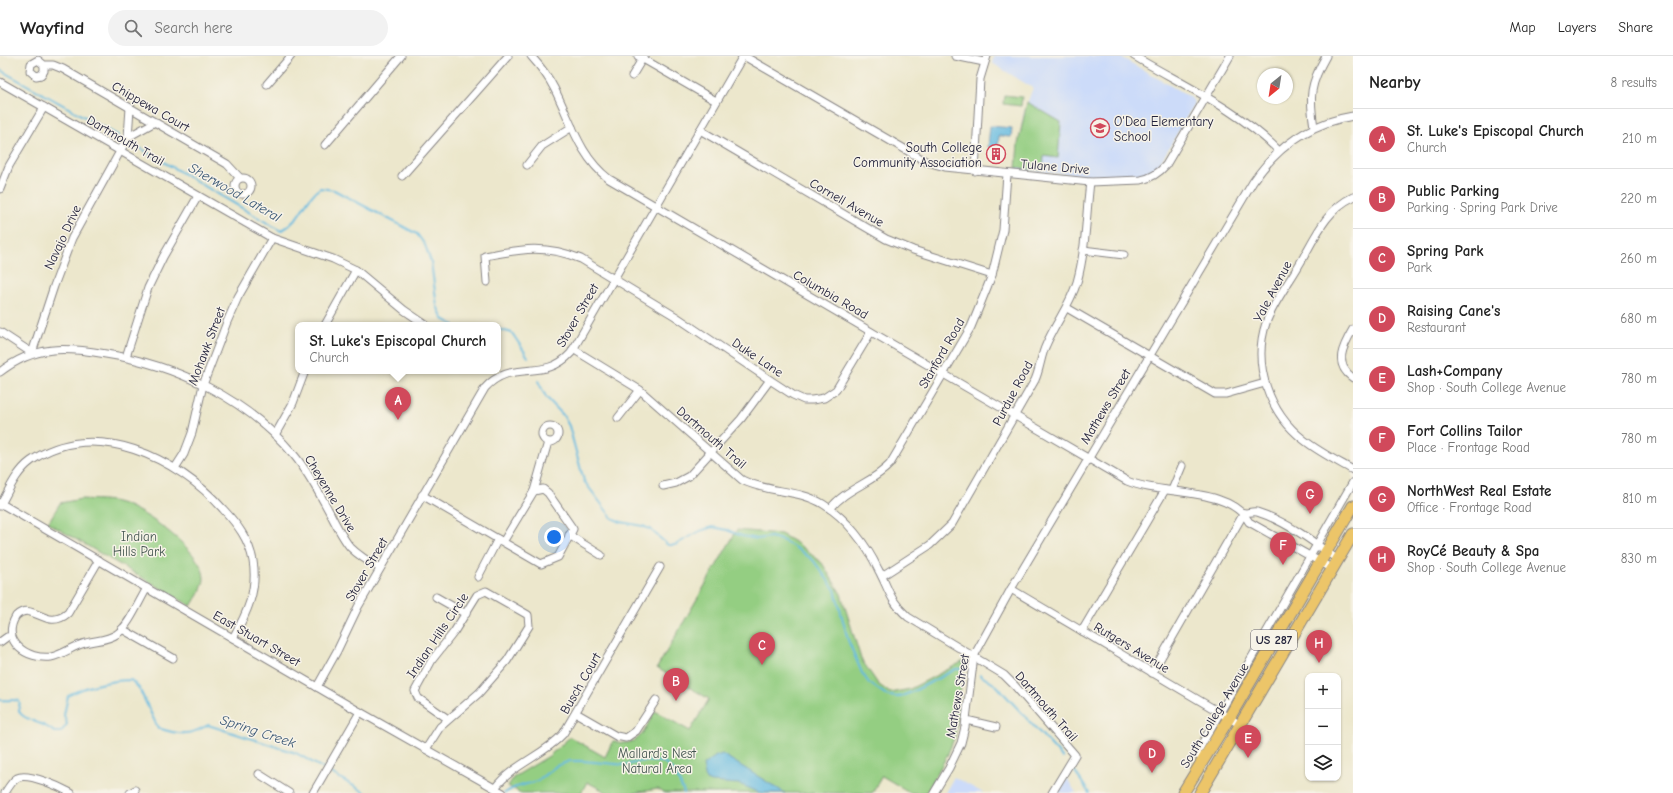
<!DOCTYPE html>
<meta charset="utf-8">
<style>
:root{--surface:#fff;--page:#f2f2f2;--text:#222;--muted:#767676;--line:#e0e0e0;--accent:#d1495b}
body{margin:0;font-family:"Comic Neue",sans-serif;background:var(--page);color:var(--text)}
.controls{position:absolute;right:12px;bottom:12px;display:grid;overflow:hidden;border-radius:8px;box-shadow:0 1px 3px #0004}
.controls button{width:36px;height:36px;display:grid;place-items:center;padding:0;border:0;border-bottom:1px solid var(--line);background:var(--surface);color:var(--text);font:20px sans-serif}
.compass{position:absolute;left:1257px;top:12px;width:36px;height:36px;border-radius:50%;background:var(--surface);box-shadow:0 1px 3px #0004;rotate:210deg}
.you{position:absolute;left:554px;top:481px;width:14px;height:14px;margin:-10px;border:3px solid #fff;border-radius:50%;background:#1a73e8;box-shadow:0 0 0 6px #1a73e833}
.badge{display:grid;place-items:center;width:26px;height:26px;border-radius:50%;background:var(--accent);color:#fff;font-size:13px;font-weight:700}
.pin{position:absolute;translate:-50% -33px;filter:drop-shadow(0 1px 2px #0008)}
.pin::after{content:'';position:absolute;top:21px;width:14px;height:12px;background:inherit;clip-path:polygon(0 0,100% 0,50% 100%)}
.popup{position:absolute;left:295px;top:266px;width:206px;height:52px;box-sizing:border-box;display:grid;place-content:center;border-radius:8px;background:var(--surface);filter:drop-shadow(0 1px 3px #0005);font-size:13px;white-space:nowrap;color:var(--muted)}
.popup b{font-size:15px;color:var(--text)}
.popup::after{content:'';position:absolute;left:50%;top:100%;margin-left:-8px;border:8px solid transparent;border-top-color:var(--surface)}
.list{margin:0;padding:0;list-style:none}
h2{display:flex;justify-content:space-between;align-items:center;height:52px;margin:0;padding:0 16px;font-size:17px}
h2 small{font-size:13px;font-weight:400;color:var(--muted)}
.list li{display:grid;grid-template-columns:26px 1fr auto;gap:12px;align-items:center;box-sizing:border-box;height:60px;padding:0 16px;border-top:1px solid var(--line)}
.list b{display:block;font-size:15px;white-space:nowrap}
.list p{margin:0;font-size:13px;white-space:nowrap;color:var(--muted)}
.list em{font-size:13px;font-style:normal;color:var(--muted)}
.icon{flex:none;width:22px;height:22px;fill:none;stroke:currentColor;stroke-width:2;stroke-linecap:round;stroke-linejoin:round}
.map{position:relative;flex:none;width:1353px;height:737px;overflow:hidden}
header{display:flex;align-items:center;gap:24px;box-sizing:border-box;height:56px;padding:0 20px;background:var(--surface);border-bottom:1px solid var(--line)}
header strong{font-size:19px}
nav{display:flex;gap:22px;margin-inline-start:auto;font-size:14px}
.search{width:280px;height:36px;background:var(--page);display:flex;align-items:center;gap:10px;box-sizing:border-box;padding:0 14px;border-radius:22px;color:var(--muted);font-size:15px}
main{display:flex}
aside{flex:1;background:var(--surface)}
.map>svg:first-child{display:block}
</style>
<header>
<strong>Wayfind</strong>
<div class="search"><svg class="icon" aria-label="search" viewBox="0 0 24 24"><circle cx="10" cy="10" r="6"/><path d="M15 15l6 6"/></svg>Search here</div>
<nav><a>Map</a><a>Layers</a><a>Share</a></nav>
</header>
<main>
<div class="map">
<svg width="1353" height="737" viewBox="0 0 1353 737">
<rect width="100%" height="100%" fill="#f7f3e8"/>
<filter id="ink" filterUnits="userSpaceOnUse"><feTurbulence type="fractalNoise" baseFrequency=".025" numOctaves="2"/><feDisplacementMap in="SourceGraphic" scale="8" xChannelSelector="R" yChannelSelector="G"/><feConvolveMatrix kernelMatrix="1 2 1 2 8 2 1 2 1" color-interpolation-filters="sRGB"/></filter>
<filter id="wash" filterUnits="userSpaceOnUse"><feTurbulence type="fractalNoise" baseFrequency=".012" numOctaves="4" result="noise"/><feDisplacementMap in="SourceGraphic" scale="16" xChannelSelector="R" yChannelSelector="G"/><feGaussianBlur stdDeviation="0.9" result="paint"/><feColorMatrix in="noise" values="0 0 0 0 0 0 0 0 0 0 0 0 0 0 0 0 0 1.4 0 .05"/><feComposite in="paint" operator="in"/></filter>
<g filter="url(#wash)">
<rect width="100%" height="100%" fill="#ece7cc"/>
<!-- built -->
<g fill="#ccdbf9">
<path d="M994,0H1119L1190,41L1193,44L1194,48L1159,109L1144,119L1092,120L1016,114L1018,88L1024,56L1033,32L992,7Z"/>
<path d="M954,721L983,737H945Z"/>
<path d="M1067,722L1076,737H1058Z"/>
</g>
<!-- green -->
<g fill="#94ce82" stroke="#5b785e">
<path d="M1004,39L1022,41L1021,50L1003,48Z"/>
<path d="M1027,46L1061,66L1058,102L1044,100L1043,114L1016,112L1018,88Z"/>
<path d="M81,443C93,444 108,443 120,447C143,453 204,496 204,522C204,531 196,542 191,550L48,467L60,447Z"/>
<path d="M737,474L781,478L798,488L822,507L841,538L861,603L878,628L890,637L910,633L964,605L955,680L947,700L926,737H911L882,720L872,737H664L658,733L633,737H608L587,726L581,737H521L508,730L514,721L549,700L570,681L605,701L613,685C640,693 644,674 655,655L690,675L709,643L657,612Z"/>
</g>
<!-- water -->
<g fill="#63bae0" stroke="#426e8e">
<path d="M990,70L1012,72L1011,81L999,80L998,92L988,91Z"/>
<path d="M722,698L785,737H761L739,728L711,726L706,724L703,709L716,700Z"/>
</g>
<g fill="none" stroke-linecap="round" stroke-linejoin="round">
<!-- stream -->
<g stroke="#63bae0" stroke-width="2">
<path d="M0,14L119,80"/>
<path d="M133,88L281,175C302,164 303,144 320,132L334,134L417,178L425,189L431,206L437,250L443,263L454,269"/>
<path d="M498,273L512,277L528,301"/>
<path d="M538,325L546,341L563,359L569,370L584,425L612,462L621,466L643,470L651,474L668,489H675L700,475L712,471L727,474L742,480L757,483L771,481L784,485L802,496L813,504L835,534L848,584L862,617L869,627L888,640L899,641L912,636L956,613H962"/>
<path d="M980,619L997,630L1063,702"/>
<path d="M0,644C7,645 13,643 19,645C21,649 17,653 20,657C27,666 44,666 54,676H61L67,668L64,659L68,640C83,630 113,624 131,624L139,632L158,672C179,679 189,680 208,669L296,697L366,737"/>
<path d="M1074,714L1089,737"/>
<path d="M504,737L516,731L537,725L556,710L570,705H583L626,709L642,705L664,706L676,718L684,737"/>
</g>
</g>
</g>
<g filter="url(#ink)">
<g fill="none" stroke-linecap="round" stroke-linejoin="round">
<!-- minor casing -->
<g stroke="#878484" stroke-width="9">
<g id="minor">
<path d="M531,0C540,10 548,20 554,32C571,65 579,100 609,123L1127,425C1161,440 1229,430 1249,466L1333,513"/>
<path d="M638,0L716,45"/>
<path d="M744,0L927,106L945,111L1090,126L1141,124C1152,122 1159,117 1166,109L1230,0"/>
<path d="M955,0L984,6"/>
<path d="M1134,0C1183,29 1239,54 1279,95"/>
<path d="M44,9V15L41,19L36,20L30,15L31,8L38,4L44,9H53L63,13L227,108L240,122"/>
<path d="M632,20L644,0"/>
<path d="M0,26L272,182L333,203L356,214L404,254L426,269"/>
<path d="M267,28L291,0"/>
<path d="M1314,71C1309,40 1310,28 1326,0"/>
<path d="M700,74L886,183L913,194L992,219"/>
<path d="M128,81L155,66"/>
<path d="M325,89L401,0"/>
<path d="M527,109L542,90L572,71"/>
<path d="M975,115L980,23L987,0"/>
<path d="M402,120L508,0"/>
<circle cx="243" cy="130" r="8"/>
<path d="M0,133L9,110L44,51"/>
<path d="M1353,141C1325,154 1314,184 1299,209C1290,225 1272,249 1266,267C1252,309 1269,357 1304,384C1319,396 1337,405 1353,414"/>
<path d="M1083,194L1124,199"/>
<path d="M487,226L485,200C521,193 545,188 581,203L675,260L770,324L793,339L804,344H812L824,342L836,334L871,276"/>
<path d="M1067,252L1215,338H1226L1265,327"/>
<path d="M325,269L356,214"/>
<path d="M1353,273C1343,290 1333,308 1353,322"/>
<path d="M0,276L32,297L54,230L72,182L128,81L130,52"/>
<path d="M573,293L640,334L742,424C768,437 798,433 823,448C846,462 867,489 878,513C889,533 889,544 908,561L1004,619L1015,630L1075,699L1052,737"/>
<path d="M126,301L148,232L163,201L198,140"/>
<path d="M0,316C35,289 65,291 106,298C177,309 247,343 294,399C309,417 319,437 330,457C336,469 342,481 350,491C359,500 369,506 380,512"/>
<path d="M618,362L640,334"/>
<circle cx="550" cy="378" r="8"/>
<path d="M275,379L293,347L305,315"/>
<path d="M175,412L184,398L192,377L203,329L227,266L238,241L272,182"/>
<path d="M663,430L676,427L689,420L741,363L770,324"/>
<path d="M1172,434L1182,410"/>
<path d="M534,435L548,386"/>
<path d="M422,439L541,508L558,501L573,473L548,437L543,433L534,435L503,486"/>
<path d="M0,447L360,656L503,737"/>
<path d="M0,450C9,434 16,416 31,405C94,361 178,402 223,453C237,468 249,483 253,505C258,534 247,557 233,582"/>
<path d="M830,453C846,432 873,427 890,408L971,271L978,254L992,219L1003,174L1007,118"/>
<path d="M1244,457C1248,457 1253,455 1257,456C1286,465 1314,486 1338,504"/>
<path d="M569,479L601,499"/>
<path d="M99,504L68,557C46,576 33,544 16,560C0,586 28,604 51,601C62,599 72,591 82,588C94,584 107,585 117,578C129,570 139,545 147,532"/>
<path d="M882,520L930,489L952,468L1035,324C1040,313 1041,299 1046,289C1055,268 1070,249 1077,226C1086,194 1086,159 1090,126"/>
<path d="M478,521L498,483"/>
<path d="M1011,533L1241,669"/>
<path d="M436,541L466,558"/>
<path d="M122,573L173,602"/>
<path d="M1082,575L1165,434"/>
<path d="M0,586L7,581"/>
<path d="M1152,617L1244,457"/>
<path d="M317,631L337,595L358,551L485,332C512,302 544,327 571,297L743,0"/>
<path d="M576,657L616,680L626,682L636,675L656,644"/>
<path d="M966,664L996,671"/>
<path d="M426,693L440,671L479,637L507,605L529,570L528,559L486,535L477,539L454,576L432,604L415,635L418,642L448,663"/>
<path d="M1204,703L1196,698L1353,426"/>
<path d="M259,718L289,737"/>
<path d="M495,732C513,708 543,700 563,678L660,511"/>
<path d="M5,737C8,732 12,725 17,722C28,716 60,731 71,737"/>
<path d="M130,737L135,734"/>
<path d="M313,737L360,656"/>
<path d="M934,737L949,712L961,687L965,671L974,600L1011,533L1253,126C1277,91 1310,67 1353,60"/>
</g>
</g>
<!-- trunk casing -->
<g stroke="#878484" stroke-width="13">
<g id="trunk">
<path d="M1183,737L1229,662L1353,450"/>
<path d="M1200,737L1353,478"/>
</g>
</g>
<!-- minor -->
<use href="#minor" stroke="#fff" stroke-width="7"/>
<!-- trunk -->
<use href="#trunk" stroke="#ecc569" stroke-width="11"/>
</g>
</g>
<!-- icons -->
<defs>
<g id="school-ring" transform="scale(1)"><circle r="9.5" fill="#f7f3e8" stroke="#d1495b" stroke-width="1.5"/><path d="M0-5L7-2L0 1L-7-2ZM-4 1L0 2.5L4 1V4Q0 6-4 4Z" fill="#d1495b"/></g>
<g id="building-ring" transform="scale(1)"><circle r="9.5" fill="#f7f3e8" stroke="#d1495b" stroke-width="1.5"/><path d="M-4-6H4V6H1V3H-1V6H-4ZM-2.5-4.3h1.7v1.8h-1.7ZM.8-4.3h1.7v1.8H.8ZM-2.5-1h1.7V.8h-1.7ZM.8-1h1.7V.8H.8Z" fill="#d1495b"/></g>
</defs>
<g fill-rule="evenodd">
<use href="#school-ring" x="1100" y="72"/>
<use href="#building-ring" x="996" y="98"/>
</g>
<g text-anchor="middle" stroke-width="3" stroke-linejoin="round" paint-order="stroke">
<!-- shield labels -->
<rect fill="#f7f3e8" stroke="#62616f" stroke-width="1" x="1251" y="574" width="46" height="20" rx="3"/>
<g font-size="12" font-weight="bold" fill="#22223b">
<text x="1274" y="588">US 287</text>
</g>
<!-- street labels -->
<g font-size="13" fill="#22223b" stroke="#f7f3e8">
<text transform="translate(151 50) rotate(30)" y="5">Chippewa Court</text>
<text transform="translate(126 84) rotate(30)" y="5">Dartmouth Trail</text>
<text transform="translate(1055 110) rotate(5)" y="5">Tulane Drive</text>
<text transform="translate(847 146) rotate(30)" y="5">Cornell Avenue</text>
<text transform="translate(62 181) rotate(-65)" y="5">Navajo Drive</text>
<text transform="translate(1272 235) rotate(-62)" y="5">Yale Avenue</text>
<text transform="translate(831 238) rotate(30)" y="5">Columbia Road</text>
<text transform="translate(577 259) rotate(-60)" y="5">Stover Street</text>
<text transform="translate(206 290) rotate(-69)" y="5">Mohawk Street</text>
<text transform="translate(941 297) rotate(-60)" y="5">Stanford Road</text>
<text transform="translate(758 301) rotate(34)" y="5">Duke Lane</text>
<text transform="translate(1012 337) rotate(-62)" y="5">Purdue Road</text>
<text transform="translate(1105 350) rotate(-59)" y="5">Mathews Street</text>
<text transform="translate(712 381) rotate(41)" y="5">Dartmouth Trail</text>
<text transform="translate(331 437) rotate(59)" y="5">Cheyenne Drive</text>
<text transform="translate(366 513) rotate(-60)" y="5">Stover Street</text>
<text transform="translate(437 579) rotate(-56)" y="5">Indian Hills Circle</text>
<text transform="translate(257 582) rotate(30)" y="5">East Stuart Street</text>
<text transform="translate(1132 591) rotate(31)" y="5">Rutgers Avenue</text>
<text transform="translate(580 627) rotate(-60)" y="5">Busch Court</text>
<text transform="translate(957 640) rotate(-80)" y="5">Mathews Street</text>
<text transform="translate(1047 650) rotate(49)" y="5">Dartmouth Trail</text>
<text transform="translate(1214 659) rotate(-59)" y="5">South College Avenue</text>
</g>
<!-- poi labels -->
<g font-size="13" fill="#22223b" stroke="#f7f3e8" text-anchor="start">
<text x="1114" y="70">O'Dea Elementary<tspan x="1114" dy="15">School</tspan></text>
<text x="982" y="96" text-anchor="end">South College<tspan x="982" dy="15">Community Association</tspan></text>
</g>
<!-- park labels -->
<g font-size="13" fill="#445650" stroke="#f7f3e8">
<text x="139" y="485">Indian<tspan x="139" dy="15">Hills Park</tspan></text>
<text x="657" y="702">Mallard's Nest<tspan x="657" dy="15">Natural Area</tspan></text>
</g>
<!-- water labels -->
<g font-size="14" font-style="italic" fill="#395775" stroke="#f7f3e8">
<text transform="translate(235 136) rotate(30)" y="5">Sherwood Lateral</text>
<text transform="translate(258 675) rotate(18)" y="5">Spring Creek</text>
</g>
</g>
</svg>
<div class="controls">
<button>+</button>
<button>−</button>
<button><svg class="icon" aria-label="layers" viewBox="0 0 24 24"><path d="M12 4l9 5-9 5-9-5zM3 14l9 5 9-5"/></svg></button>
</div>
<svg class="compass" viewBox="-18 -18 36 36"><path d="M0-13l5 13h-10z" fill="#e53935"/><path d="M0 13l5-13h-10z" fill="#767676"/></svg>
<div class="you"></div>
<div class="pin badge" style="left:398px;top:364px">A</div>
<div class="popup"><b>St. Luke's Episcopal Church</b>Church</div>
<div class="pin badge" style="left:676px;top:645px">B</div>
<div class="pin badge" style="left:762px;top:609px">C</div>
<div class="pin badge" style="left:1152px;top:717px">D</div>
<div class="pin badge" style="left:1248px;top:702px">E</div>
<div class="pin badge" style="left:1283px;top:509px">F</div>
<div class="pin badge" style="left:1310px;top:458px">G</div>
<div class="pin badge" style="left:1319px;top:607px">H</div>
</div>
<aside>
<h2>Nearby<small>8 results</small></h2>
<ul class="list">
<li><span class="badge">A</span><div><b>St. Luke's Episcopal Church</b><p>Church</p></div><em>210 m</em></li>
<li><span class="badge">B</span><div><b>Public Parking</b><p>Parking · Spring Park Drive</p></div><em>220 m</em></li>
<li><span class="badge">C</span><div><b>Spring Park</b><p>Park</p></div><em>260 m</em></li>
<li><span class="badge">D</span><div><b>Raising Cane's</b><p>Restaurant</p></div><em>680 m</em></li>
<li><span class="badge">E</span><div><b>Lash+Company</b><p>Shop · South College Avenue</p></div><em>780 m</em></li>
<li><span class="badge">F</span><div><b>Fort Collins Tailor</b><p>Place · Frontage Road</p></div><em>780 m</em></li>
<li><span class="badge">G</span><div><b>NorthWest Real Estate</b><p>Office · Frontage Road</p></div><em>810 m</em></li>
<li><span class="badge">H</span><div><b>RoyCé Beauty &amp; Spa</b><p>Shop · South College Avenue</p></div><em>830 m</em></li>
</ul>
</aside>
</main>
